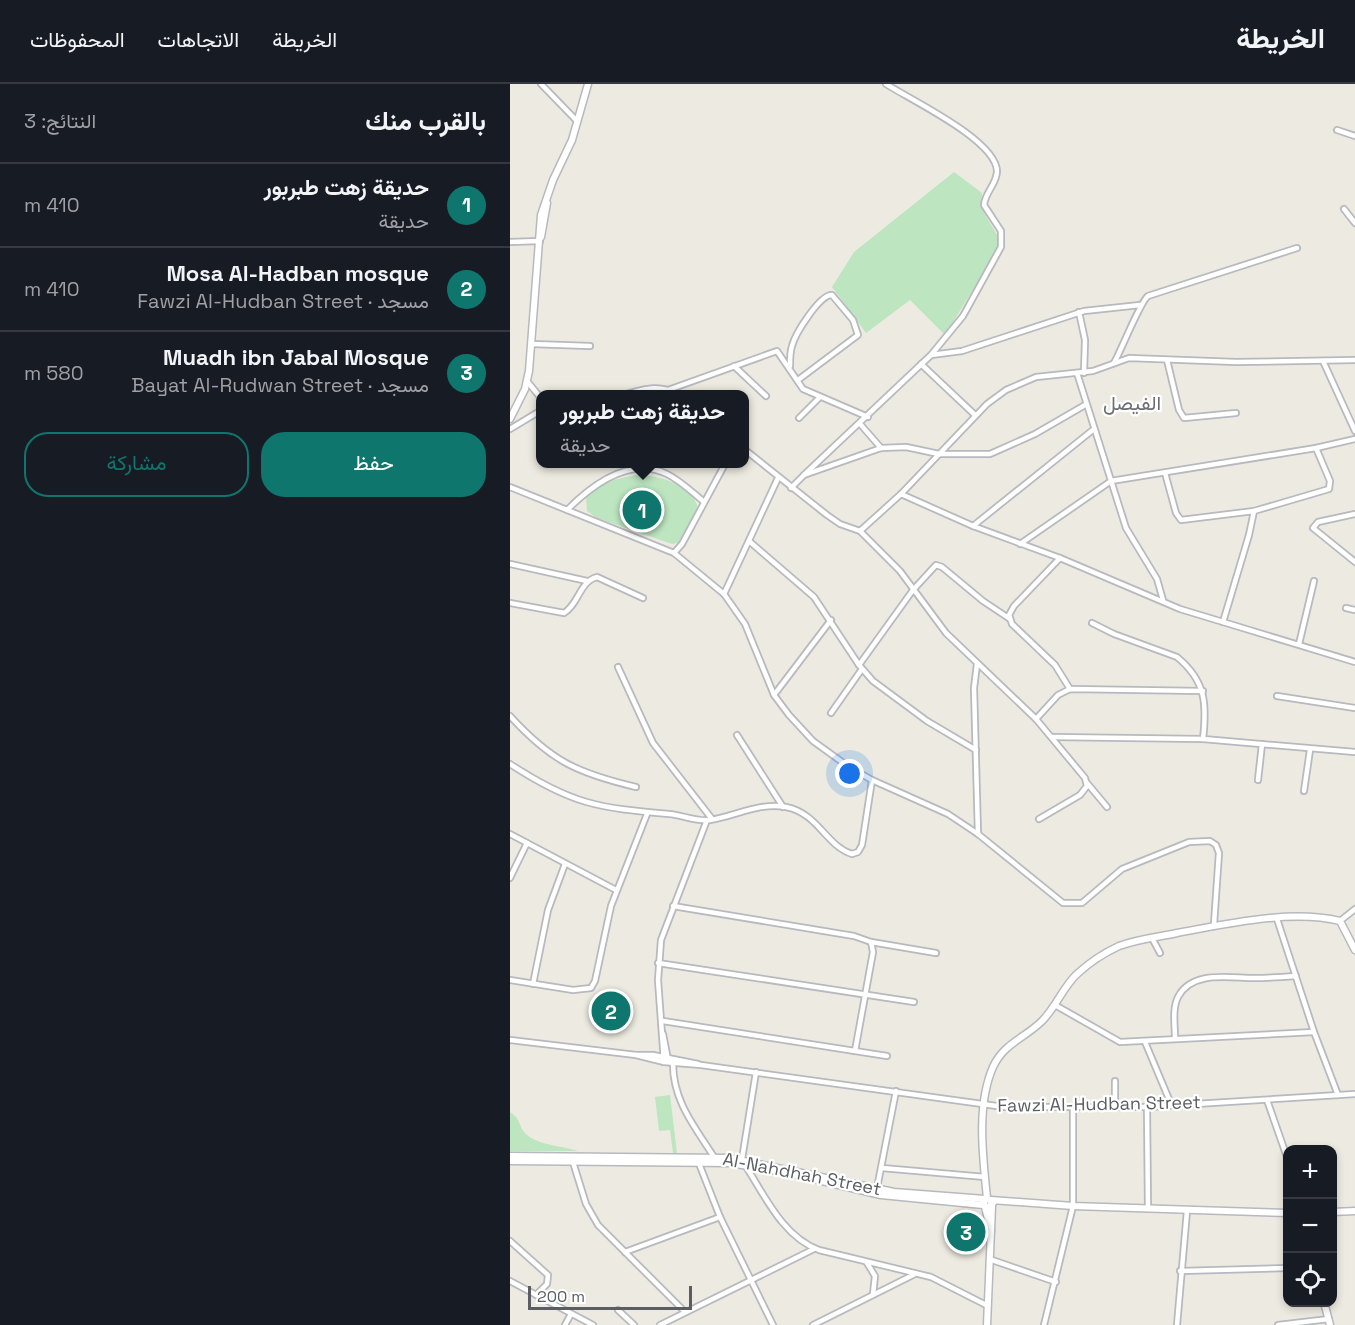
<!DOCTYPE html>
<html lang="ar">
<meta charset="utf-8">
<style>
:root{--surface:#171b24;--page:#20242c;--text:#f1f3f6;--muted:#9ea1a6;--line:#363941;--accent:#0f766e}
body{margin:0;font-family:"Space Grotesk",Vazirmatn,sans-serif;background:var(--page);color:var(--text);direction:rtl}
.controls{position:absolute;right:18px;bottom:18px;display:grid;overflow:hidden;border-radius:12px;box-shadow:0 3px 9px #0003}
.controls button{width:54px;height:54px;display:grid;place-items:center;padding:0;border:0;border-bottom:2px solid var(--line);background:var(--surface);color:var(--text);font:30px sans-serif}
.scale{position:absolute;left:18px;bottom:15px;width:164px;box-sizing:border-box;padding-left:6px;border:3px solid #5a5d62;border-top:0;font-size:16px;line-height:21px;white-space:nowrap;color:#5a5d62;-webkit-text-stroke:4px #fff;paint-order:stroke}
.you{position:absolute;left:340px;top:690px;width:21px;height:21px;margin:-15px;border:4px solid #fff;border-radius:50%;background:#1a73e8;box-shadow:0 0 0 9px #1a73e833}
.badge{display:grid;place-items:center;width:39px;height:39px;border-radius:50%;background:var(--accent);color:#fff;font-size:20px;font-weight:700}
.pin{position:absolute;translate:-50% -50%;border:3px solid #fff;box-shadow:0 2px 6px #0006}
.popup{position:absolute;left:26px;top:306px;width:213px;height:78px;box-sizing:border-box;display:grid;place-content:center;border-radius:12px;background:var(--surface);filter:drop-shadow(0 2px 4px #0005);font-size:20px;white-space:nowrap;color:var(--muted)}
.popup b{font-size:22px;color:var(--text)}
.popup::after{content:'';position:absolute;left:50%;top:100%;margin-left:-12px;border:12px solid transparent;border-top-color:var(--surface)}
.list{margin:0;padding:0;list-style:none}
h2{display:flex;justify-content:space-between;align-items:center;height:78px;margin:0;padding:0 24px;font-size:26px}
h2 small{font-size:20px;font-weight:400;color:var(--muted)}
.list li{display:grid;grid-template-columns:39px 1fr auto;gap:18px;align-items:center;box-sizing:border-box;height:84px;padding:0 24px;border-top:2px solid var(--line)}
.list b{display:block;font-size:22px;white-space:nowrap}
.list p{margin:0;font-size:20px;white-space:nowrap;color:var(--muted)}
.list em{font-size:20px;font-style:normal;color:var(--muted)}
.actions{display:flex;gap:12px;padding:18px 24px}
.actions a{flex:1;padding:14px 0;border:2px solid var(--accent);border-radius:24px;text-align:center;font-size:21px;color:var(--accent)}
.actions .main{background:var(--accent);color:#fff}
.icon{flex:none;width:33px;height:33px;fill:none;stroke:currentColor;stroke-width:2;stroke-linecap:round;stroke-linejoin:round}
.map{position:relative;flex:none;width:845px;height:1241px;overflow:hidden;direction:ltr}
header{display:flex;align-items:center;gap:36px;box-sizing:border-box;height:84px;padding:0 30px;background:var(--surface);border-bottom:2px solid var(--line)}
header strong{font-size:28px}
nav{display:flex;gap:33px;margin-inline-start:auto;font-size:21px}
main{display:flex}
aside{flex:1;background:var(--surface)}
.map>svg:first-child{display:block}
</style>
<header>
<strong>الخريطة</strong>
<nav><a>الخريطة</a><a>الاتجاهات</a><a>المحفوظات</a></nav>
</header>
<main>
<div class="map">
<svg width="845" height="1241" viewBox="0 0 845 1241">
<rect width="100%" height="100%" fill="#edebe1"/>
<!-- green -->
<g fill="#bde5c0">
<path d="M444,88L472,109C469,131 484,140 491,160L435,251L400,216L356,249L322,203L344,168Z"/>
<path d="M129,391C150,392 183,400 188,425L168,459L162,460L87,434L77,427L76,413C92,398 107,394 129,391Z"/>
<path d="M160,1011L167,1069H163L160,1046L149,1047L145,1013Z"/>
<path d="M0,1028C12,1036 8,1043 17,1051C29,1061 52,1062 68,1067H0Z"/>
</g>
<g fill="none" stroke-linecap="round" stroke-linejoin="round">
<!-- minor casing -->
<g stroke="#b7b9be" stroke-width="8">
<g id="minor">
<path d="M31,0L67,37"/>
<path d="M376,0C401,16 486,56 487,87C487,100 475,108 474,121L491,147V163L453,232L421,271"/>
<path d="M827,46L845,52"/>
<path d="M834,125L845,139"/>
<path d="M0,158L30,157"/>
<path d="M569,228L575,256L574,289"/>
<path d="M22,260L80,262"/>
<path d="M657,276L669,326L674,334L726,329"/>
<path d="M813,277L845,347"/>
<path d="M604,279C612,265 630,218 638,212L787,164"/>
<path d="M411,280L465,331"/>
<path d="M224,282L256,312"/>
<path d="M280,282C280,275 280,268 282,262C285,250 310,210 322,211L343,236L348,251L288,296"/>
<path d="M567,289L616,444L647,495L653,516"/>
<path d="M17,297L30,313"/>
<path d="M158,306L267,267L293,305L358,333"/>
<path d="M116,310C135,305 149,300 167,310"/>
<path d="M289,334L310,313"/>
<path d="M351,341L371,364"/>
<path d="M0,345L30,327"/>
<path d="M234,365L317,431L330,440L350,447L391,410L477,320L496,306L526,293L583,287L619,274L726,278L845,276"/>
<path d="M294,391L421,271L452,267L574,227L630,221"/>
<path d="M0,403L164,469L214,510L235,540L264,611L279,631L303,657L339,683L362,696L438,730L468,750L553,819H572L612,785L679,758L700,757L706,761L709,769L704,840"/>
<path d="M281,404L294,391L371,364L396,363L429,370H480L525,350L575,321"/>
<path d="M391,410L463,442L550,474L670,525L713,538L739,451L744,427L671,436L666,429L655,389"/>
<path d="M57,426C82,401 120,372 157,390C171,397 182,408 194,418"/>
<path d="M744,427L819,405L820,397L806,364"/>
<path d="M845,430L808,438L803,444L845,478"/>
<path d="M463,442L584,345"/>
<path d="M350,447L390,487L436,549L526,635L575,694L577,702L570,711L529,735"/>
<path d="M239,457L304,513L349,581L363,597L417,637L466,666"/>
<path d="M510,460L601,397L806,364L845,355"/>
<path d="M164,469L172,460L215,380"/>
<path d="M550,474L504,522L499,531L502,540L545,581L560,605"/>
<path d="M0,480L77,497"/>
<path d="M214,510L268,394"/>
<path d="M0,519L54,529C69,520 69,498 87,493L133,514"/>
<path d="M836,524L845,526"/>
<path d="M713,538L845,578"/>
<path d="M582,539L604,550L667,573C696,597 697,620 693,655"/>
<path d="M789,560L804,497"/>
<path d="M467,580L464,604L468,750"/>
<path d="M349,581L403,506L426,481L432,483L473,517L500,535"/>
<path d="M108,583L143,659L202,735"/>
<path d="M264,611L321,536"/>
<path d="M767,612L845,624"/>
<path d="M321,629L352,585"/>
<path d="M0,632C41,677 67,689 126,703"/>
<path d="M526,635L548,611L560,605L693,607"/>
<path d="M227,651L273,723"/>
<path d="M543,653L693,655L845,668"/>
<path d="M0,680C61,720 88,724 159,730C172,731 187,738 200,736C226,732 249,718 276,723C308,729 316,762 342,770L348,768L352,761L362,696"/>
<path d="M748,696L752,660"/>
<path d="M577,699L597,723"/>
<path d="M794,707L800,666"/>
<path d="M0,750L106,806"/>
<path d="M0,794L17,759"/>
<path d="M163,822L344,852L361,858L426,869"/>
<path d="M767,835L804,948L828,1011"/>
<path d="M830,837L845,825"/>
<path d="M642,854L650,869"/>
<path d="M148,879L404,918"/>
<path d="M0,896L63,906L81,904L85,897L101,822L137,730"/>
<path d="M23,900L38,826L55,780"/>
<path d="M545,921L610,958L804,948"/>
<path d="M153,937L377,972"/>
<path d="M153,950L158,976"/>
<path d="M665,954C665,942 662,925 668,913C682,886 719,894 744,894C758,894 772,893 786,892"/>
<path d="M0,956L126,971H143L188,980"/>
<path d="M635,958L661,1020"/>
<path d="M345,967L363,868L361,858"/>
<path d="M126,971L154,978L191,981L494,1023H637L845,1010"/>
<path d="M154,978L148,896L151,856L197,736"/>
<path d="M163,980C163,1017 185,1043 204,1073"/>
<path d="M757,1016L778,1076"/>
<path d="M637,1023L638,1125"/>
<path d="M605,1024V997"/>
<path d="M62,1075L76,1120L88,1141L175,1228"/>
<path d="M232,1075L246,988"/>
<path d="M188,1077L210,1133L263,1241"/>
<path d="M235,1081C255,1112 273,1153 309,1166L421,1193L478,1222"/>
<path d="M372,1084L475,1093"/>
<path d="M367,1104L386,1007"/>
<path d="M0,1157L38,1191L37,1200L26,1211"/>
<path d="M115,1168L210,1133"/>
<path d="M482,1176L546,1198"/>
<path d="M357,1179L365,1192L363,1210"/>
<path d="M670,1187L778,1184"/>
<path d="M0,1197L83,1241"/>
<path d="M108,1226L124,1241"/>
<path d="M55,1241L61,1230"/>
<path d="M150,1241L304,1165"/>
<path d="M303,1241L405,1190"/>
<path d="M534,1241L563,1122V1024"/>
<path d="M667,1241L677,1127"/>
<path d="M768,1241L819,1235"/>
</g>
</g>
<!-- tertiary casing -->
<g stroke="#b7b9be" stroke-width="9">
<g id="tertiary">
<path d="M31,153L37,119"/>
<path d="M0,335L15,305L19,287L31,131L43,96L62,56L78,0"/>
<path d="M0,1072L219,1074L384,1108L475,1115"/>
<path d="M0,1077L220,1079L274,1088L371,1111L473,1121"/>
<path d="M477,1114L473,1119L477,1124L483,1119L477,1114C473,1074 466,1022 483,983C494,959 515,954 532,937C546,923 553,903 567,890C579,879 596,868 609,862C628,855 648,853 667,849C716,840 781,825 830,837L845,866"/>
<path d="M481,1116L563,1122L778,1129"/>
<path d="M475,1123L481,1147"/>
<path d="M822,1128L845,1127"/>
<path d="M814,1218L820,1241"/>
<path d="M477,1241L482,1122"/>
</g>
</g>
<!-- minor -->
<use href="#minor" stroke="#fff" stroke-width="4.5"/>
<!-- tertiary -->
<use href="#tertiary" stroke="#fff" stroke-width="6"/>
</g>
<g text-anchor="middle" stroke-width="4.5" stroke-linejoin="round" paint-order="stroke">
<!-- street labels -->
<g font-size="18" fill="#5a5d62" stroke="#fff">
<text transform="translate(589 1020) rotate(-1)" y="6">Fawzi Al-Hudban Street</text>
<text transform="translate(292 1090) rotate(11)" y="6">Al-Nahdhah Street</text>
</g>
<!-- neighbourhood labels -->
<g font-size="20" fill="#6b6f74" stroke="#fff">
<text x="622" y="326">الفيصل</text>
</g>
</g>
</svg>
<div class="controls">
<button>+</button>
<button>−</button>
<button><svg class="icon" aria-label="locate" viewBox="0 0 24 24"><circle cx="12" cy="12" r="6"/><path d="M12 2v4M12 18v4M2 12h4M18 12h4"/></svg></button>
</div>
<div class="scale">200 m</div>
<div class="you"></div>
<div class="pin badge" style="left:132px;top:426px">1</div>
<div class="popup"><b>حديقة زهت طبربور</b>حديقة</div>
<div class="pin badge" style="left:101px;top:927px">2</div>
<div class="pin badge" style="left:456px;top:1148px">3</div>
</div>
<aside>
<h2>بالقرب منك<small>النتائج: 3</small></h2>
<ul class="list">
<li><span class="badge">1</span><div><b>حديقة زهت طبربور</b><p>حديقة</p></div><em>410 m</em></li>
<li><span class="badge">2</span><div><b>Mosa Al-Hadban mosque</b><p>مسجد · Fawzi Al-Hudban Street</p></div><em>410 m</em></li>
<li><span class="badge">3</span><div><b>Muadh ibn Jabal Mosque</b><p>مسجد · Bayat Al-Rudwan Street</p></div><em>580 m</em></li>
</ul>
<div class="actions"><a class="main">حفظ</a><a>مشاركة</a></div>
</aside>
</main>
